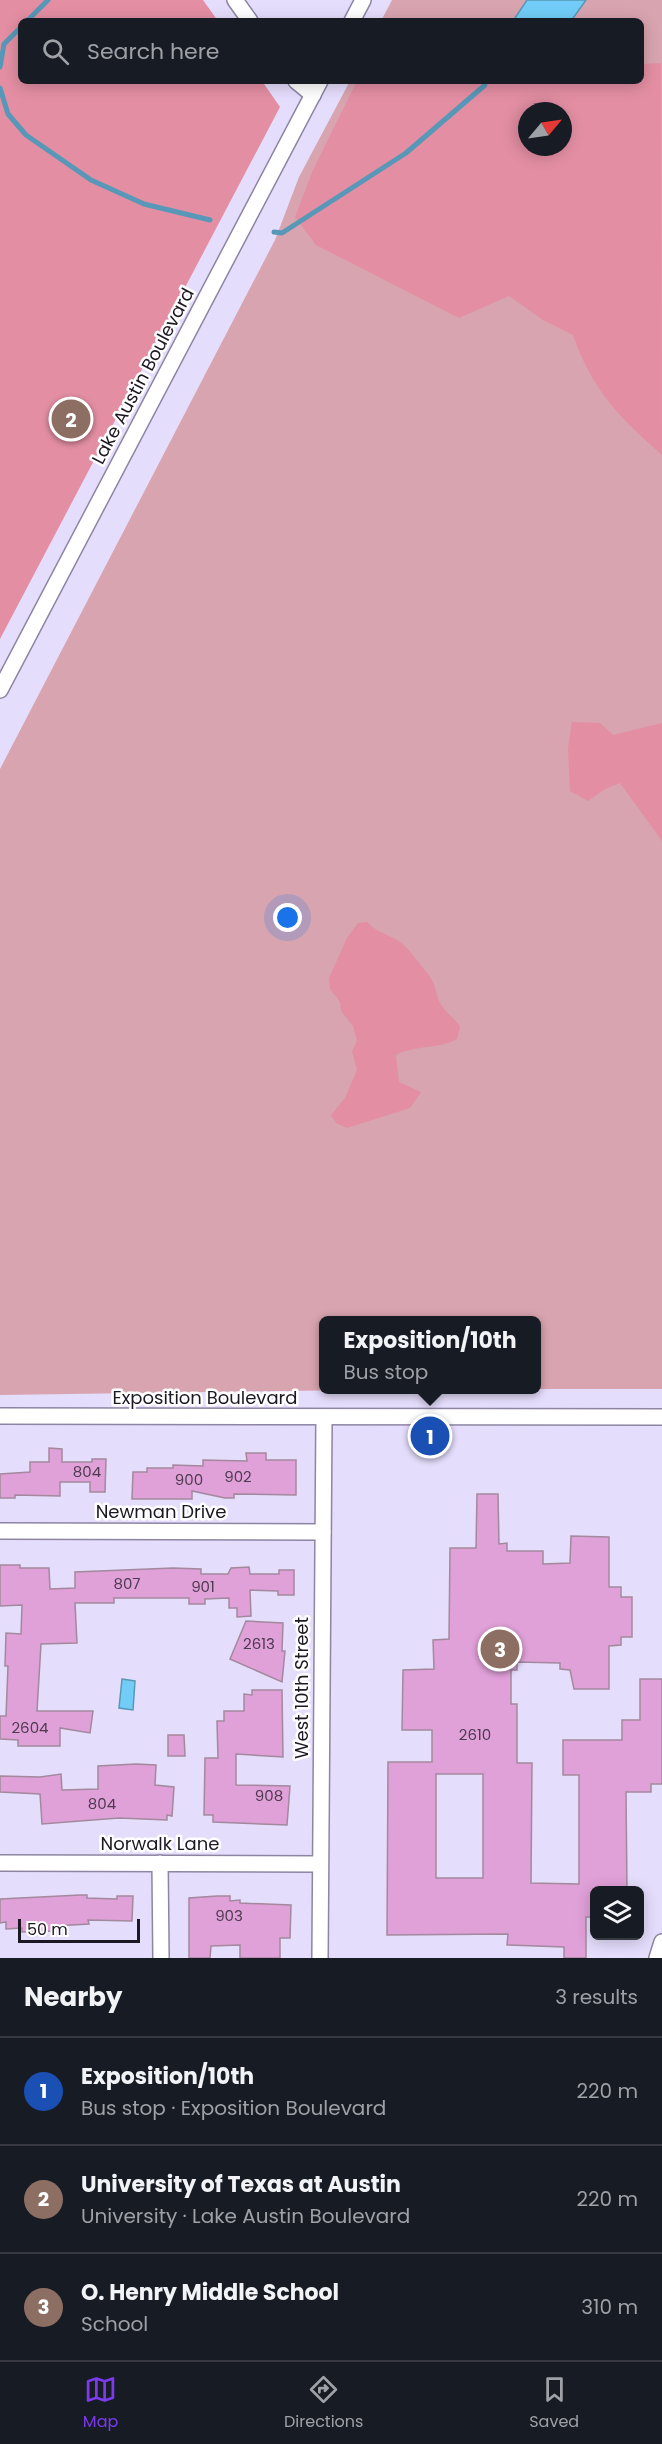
<!DOCTYPE html>
<meta charset="utf-8">
<style>
:root{--surface:#171b24;--page:#20242c;--text:#f1f3f6;--muted:#9ea1a6;--line:#363941;--accent:#7c3aed}
body{margin:0;font-family:Poppins,sans-serif;background:var(--page);color:var(--text)}
.controls{position:absolute;right:18px;bottom:18px;display:grid;overflow:hidden;border-radius:9px;box-shadow:0 3px 15px #0003}
.controls button{width:54px;height:54px;display:grid;place-items:center;padding:0;border:0;border-bottom:2px solid var(--line);background:var(--surface);color:var(--text);font:30px sans-serif}
.compass{position:absolute;left:518px;top:102px;width:54px;height:54px;border-radius:50%;background:var(--surface);box-shadow:0 3px 15px #0003;rotate:61deg}
.scale{position:absolute;left:18px;bottom:15px;width:122px;box-sizing:border-box;padding-left:6px;border:3px solid #1b1823;border-top:0;font-size:16px;line-height:21px;white-space:nowrap;color:#1b1823;-webkit-text-stroke:4px #fff;paint-order:stroke}
.you{position:absolute;left:288px;top:918px;width:21px;height:21px;margin:-15px;border:4px solid #fff;border-radius:50%;background:#1a73e8;box-shadow:0 0 0 9px #1a73e833}
.badge{display:grid;place-items:center;width:39px;height:39px;border-radius:50%;background:var(--accent);color:#fff;font-size:20px;font-weight:700}
.pin{position:absolute;translate:-50% -50%;border:3px solid #fff;box-shadow:0 2px 6px #0006}
.popup{position:absolute;left:319px;top:1316px;width:222px;height:78px;box-sizing:border-box;display:grid;place-content:center;border-radius:9px;background:var(--surface);filter:drop-shadow(0 2px 4px #0005);font-size:20px;white-space:nowrap;color:var(--muted)}
.popup b{font-size:22px;color:var(--text)}
.popup::after{content:'';position:absolute;left:50%;top:100%;margin-left:-12px;border:12px solid transparent;border-top-color:var(--surface)}
.list{margin:0;padding:0;list-style:none}
h2{display:flex;justify-content:space-between;align-items:center;height:78px;margin:0;padding:0 24px;font-size:26px}
h2 small{font-size:20px;font-weight:400;color:var(--muted)}
.list li{display:grid;grid-template-columns:39px 1fr auto;gap:18px;align-items:center;box-sizing:border-box;height:108px;padding:0 24px;border-top:2px solid var(--line)}
.list b{display:block;font-size:22px;white-space:nowrap}
.list p{margin:0;font-size:20px;white-space:nowrap;color:var(--muted)}
.list em{font-size:20px;font-style:normal;color:var(--muted)}
.icon{flex:none;width:33px;height:33px;fill:none;stroke:currentColor;stroke-width:2;stroke-linecap:round;stroke-linejoin:round}
.map{position:relative;flex:none;width:662px;height:1958px;overflow:hidden}
.search{position:absolute;background:var(--surface);box-shadow:0 3px 15px #0003;left:18px;right:18px;top:18px;height:66px;display:flex;align-items:center;gap:15px;box-sizing:border-box;padding:0 21px;border-radius:9px;color:var(--muted);font-size:22px}
.sheet{height:402px;background:var(--surface)}
nav{display:flex;justify-content:space-around;align-items:center;box-sizing:border-box;height:84px;border-top:2px solid var(--line);background:var(--surface);font-size:16px;color:var(--muted)}
nav a{display:grid;justify-items:center;gap:3px}
nav .on{color:var(--accent)}
.map>svg:first-child{display:block}
</style>
<div class="map">
<svg width="662" height="1958" viewBox="0 0 662 1958">
<rect width="100%" height="100%" fill="#e5ddfc"/>
<!-- green -->
<path fill="#d8a4af" fill-rule="evenodd" d="M392,0H662V1389H537L536,1320H324V1390H353L0,1395V769L275,240L299,177L350,81H641V21H381ZM527,111H563V147H527Z"/>
<!-- forest -->
<g fill="#e38ea3" fill-rule="evenodd">
<path d="M0,0H203L218,21H21V81H262L280,107L0,639Z"/>
<path d="M661,63L662,455C618,416 593,391 573,335L543,320L509,296L459,318L316,245L295,217L313,170L357,81H641V64ZM527,111H563V147H527Z"/>
<path d="M572,722L600,723L613,735L662,723V841L620,783L605,789L588,801L570,791L568,748Z"/>
<path d="M367,922C379,935 394,935 406,947C409,950 430,976 432,980C436,988 436,997 442,1006C447,1014 455,1018 460,1027L457,1039C439,1049 415,1045 396,1055L399,1082L421,1092L410,1108L347,1128L336,1123L331,1115L345,1098L357,1070L352,1051L357,1041L353,1026L341,1011L340,1002L330,989L329,978L347,938L358,923Z"/>
</g>
<!-- water -->
<g fill="#71cdf7" stroke="#5797b7" stroke-width="1.5">
<path d="M527,0H586L571,21H513Z"/>
<path d="M122,1679L135,1681L133,1710L119,1708Z"/>
</g>
<g fill="none" stroke-linecap="round" stroke-linejoin="round">
<!-- stream -->
<g stroke="#5797b7" stroke-width="5">
<path d="M27,21L48,0"/>
<path d="M0,67L4,44L21,27"/>
<path d="M0,88L8,114L26,135L91,180L144,204L210,220"/>
<path d="M274,232L282,233L406,153L485,85"/>
</g>
</g>
<!-- building -->
<g fill="#e0a0d8" stroke="#a2899e" stroke-width="1.5" fill-rule="evenodd">
<path d="M49,1448L62,1449V1462H92V1459H106L105,1492H90V1482H60V1496L15,1495V1498H0V1474L30,1472V1462H49Z"/>
<path d="M246,1453H266V1460H296V1495L234,1494V1498H225L192,1491V1499H132L133,1472H147V1468H173V1465L203,1466V1460L247,1461Z"/>
<path d="M477,1494H498L499,1544L507,1543V1551H543V1564L570,1563L571,1536L609,1537V1587H621V1597H632V1637H621V1645L609,1646V1689H574L570,1670L560,1669V1663L517,1662V1670H511V1704H517V1763H532L531,1883L579,1884V1775H563V1740H622V1720H640V1679H662V1784H651V1792H626L627,1890H594V1917H586V1958H564V1947L507,1945L508,1934L387,1935L388,1762H432V1730H402L403,1670L434,1669L433,1640L449,1639L450,1548H476ZM436,1774H483V1878H436Z"/>
<path d="M0,1565H20V1568H49L50,1589L75,1588V1572L173,1568L201,1569V1574H228L231,1568L249,1567L250,1574H279V1570H294V1595H278V1591L250,1590L251,1616L237,1617V1608H229V1598L205,1599V1604H189V1598H114V1603H75L77,1643L41,1644L37,1711H93L90,1733L60,1728V1746H18V1740L0,1739V1716H6L8,1666H5L6,1633L21,1634L22,1605L0,1606Z"/>
<path d="M246,1621L283,1623L282,1651H285L282,1682L230,1659Z"/>
<path d="M252,1690H282L283,1757L236,1754V1785L290,1786L287,1825L213,1822V1815H204L205,1758H218L217,1721H224V1711H244V1694L252,1695Z"/>
<path d="M168,1735H184L185,1756H168Z"/>
<path d="M136,1764L156,1765L155,1785L174,1787L172,1816L167,1815V1820L119,1818L42,1824L40,1794L0,1792V1776L40,1777L61,1774L62,1790L98,1789V1766Z"/>
<path d="M80,1895H87V1898L117,1899V1896H133L132,1921L88,1920L89,1924L54,1926V1931L22,1932V1928L6,1929V1922L0,1923V1899Z"/>
<path d="M217,1896H230V1901L240,1900V1903L291,1905L290,1938H280V1958H240V1945L211,1946L210,1958H189V1898Z"/>
</g>
<g fill="none" stroke-linecap="round" stroke-linejoin="round">
<!-- minor casing -->
<g stroke="#8d85a2" stroke-width="18">
<g id="minor">
<path d="M235,0L250,21"/>
<path d="M352,21L363,0"/>
<path d="M296,81L313,95"/>
<path d="M0,690L320,81"/>
<path d="M0,1416L662,1417"/>
<path d="M0,1531L323,1532"/>
<path d="M0,1863L320,1864"/>
<path d="M160,1863L161,1958"/>
<path d="M320,1958L324,1418"/>
<path d="M657,1958L662,1942"/>
</g>
</g>
<!-- minor -->
<use href="#minor" stroke="#fff" stroke-width="15"/>
</g>
<g text-anchor="middle" stroke-width="5" stroke-linejoin="round" paint-order="stroke">
<!-- number labels -->
<g font-size="15" fill="#4c3a50">
<text x="87" y="1477">804</text>
<text x="238" y="1482">902</text>
<text x="189" y="1485">900</text>
<text x="127" y="1589">807</text>
<text x="203" y="1592">901</text>
<text x="259" y="1649">2613</text>
<text x="30" y="1733">2604</text>
<text x="475" y="1740">2610</text>
<text x="269" y="1801">908</text>
<text x="102" y="1809">804</text>
<text x="229" y="1921">903</text>
</g>
<!-- street labels -->
<g font-size="18" fill="#1b1823" stroke="#fff">
<text transform="translate(143 376) rotate(-62)" y="6">Lake Austin Boulevard</text>
<text x="205" y="1404">Exposition Boulevard</text>
<text x="161" y="1518">Newman Drive</text>
<text transform="translate(302 1688) rotate(-90)" y="6">West 10th Street</text>
<text x="160" y="1850">Norwalk Lane</text>
</g>
</g>
</svg>
<div class="controls">
<button><svg class="icon" aria-label="layers" viewBox="0 0 24 24"><path d="M12 4l9 5-9 5-9-5zM3 14l9 5 9-5"/></svg></button>
</div>
<svg class="compass" viewBox="-18 -18 36 36"><path d="M0-13l5 13h-10z" fill="#e53935"/><path d="M0 13l5-13h-10z" fill="#9ea1a6"/></svg>
<div class="scale">50 m</div>
<div class="you"></div>
<div class="pin badge" style="left:430px;top:1436px;background:#1a4fb4">1</div>
<div class="popup"><b>Exposition/10th</b>Bus stop</div>
<div class="pin badge" style="left:71px;top:419px;background:#8d6e63">2</div>
<div class="pin badge" style="left:500px;top:1649px;background:#8d6e63">3</div>
<div class="search"><svg class="icon" aria-label="search" viewBox="0 0 24 24"><circle cx="10" cy="10" r="6"/><path d="M15 15l6 6"/></svg>Search here</div>
</div>
<section class="sheet">
<h2>Nearby<small>3 results</small></h2>
<ul class="list">
<li><span class="badge" style="background:#1a4fb4">1</span><div><b>Exposition/10th</b><p>Bus stop · Exposition Boulevard</p></div><em>220 m</em></li>
<li><span class="badge" style="background:#8d6e63">2</span><div><b>University of Texas at Austin</b><p>University · Lake Austin Boulevard</p></div><em>220 m</em></li>
<li><span class="badge" style="background:#8d6e63">3</span><div><b>O. Henry Middle School</b><p>School</p></div><em>310 m</em></li>
</ul>
</section>
<nav>
<a class="on"><svg class="icon" aria-label="map" viewBox="0 0 24 24"><path d="M3 6l6-2 6 2 6-2v14l-6 2-6-2-6 2zM9 4v14M15 6v14"/></svg>Map</a>
<a><svg class="icon" aria-label="directions" viewBox="0 0 24 24"><path d="M12 3l9 9-9 9-9-9zM9 14v-3h6M13 9l2 2-2 2"/></svg>Directions</a>
<a><svg class="icon" aria-label="saved" viewBox="0 0 24 24"><path d="M7 4h10v16l-5-4-5 4z"/></svg>Saved</a>
</nav>
